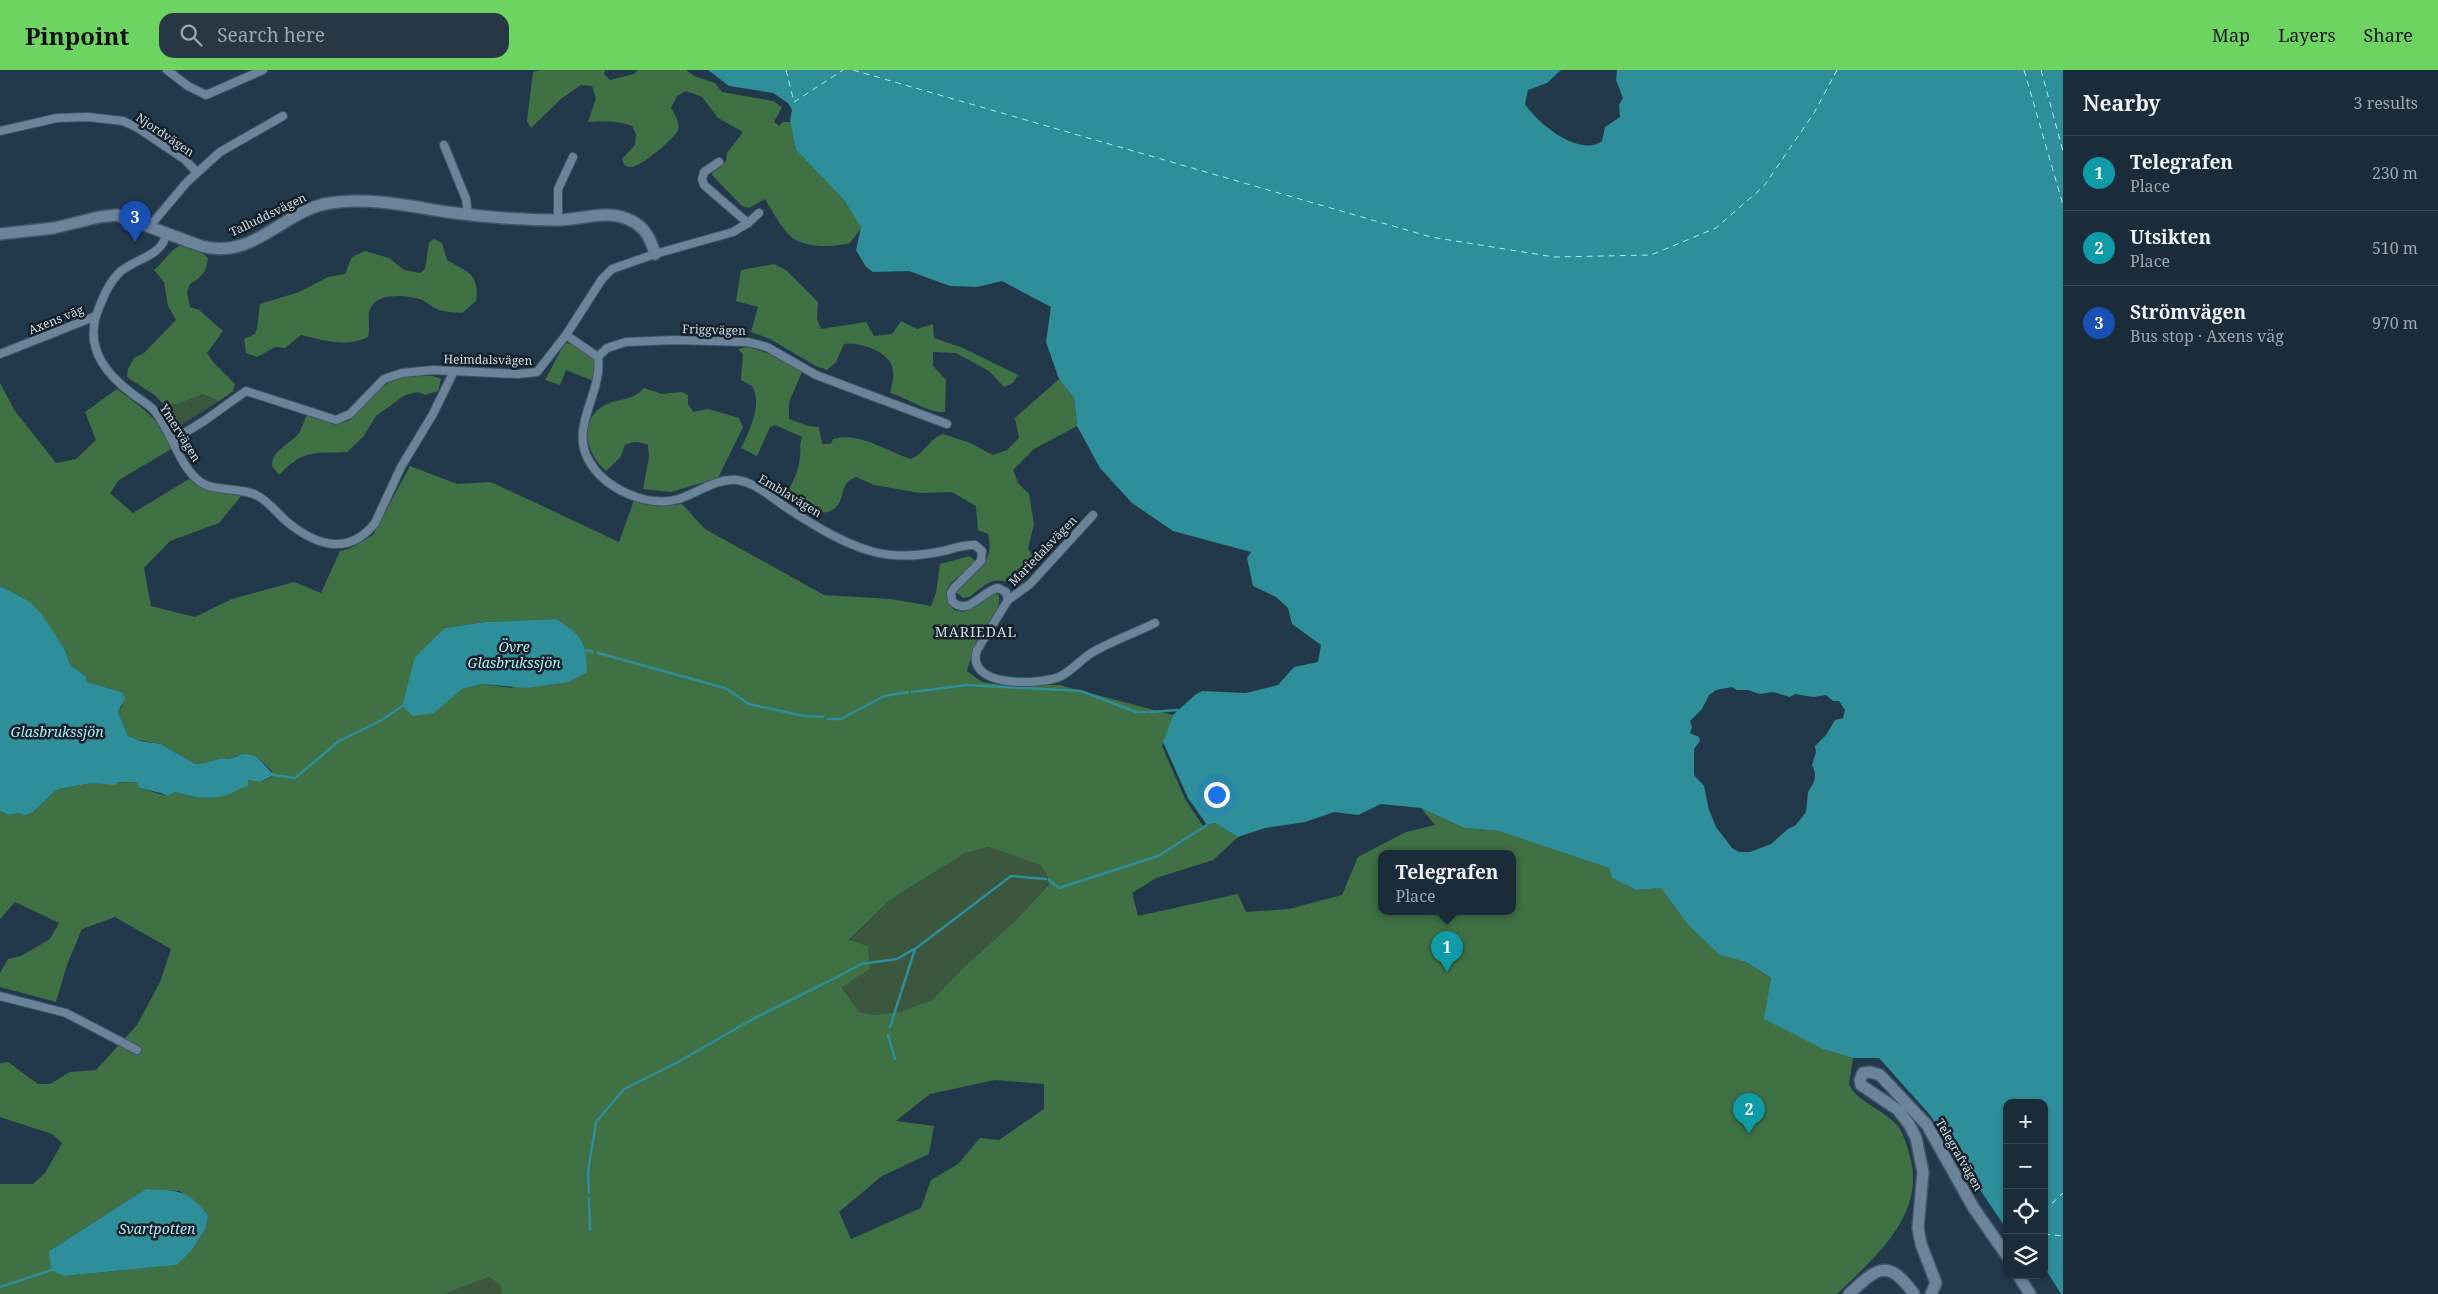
<!DOCTYPE html>
<meta charset="utf-8">
<style>
:root{--surface:#1a2b39;--page:#273744;--text:#f1f3f6;--muted:#9fa7ae;--line:#384753;--accent:#6dd361}
body{margin:0;font-family:"Noto Serif",serif;background:var(--page);color:var(--text)}
.controls{position:absolute;right:15px;bottom:15px;display:grid;overflow:hidden;border-radius:10px;box-shadow:0 1px 4px #0004}
.controls button{width:45px;height:45px;display:grid;place-items:center;padding:0;border:0;border-bottom:1px solid var(--line);background:var(--surface);color:var(--text);font:25px sans-serif}
.you{position:absolute;left:1216px;top:724px;width:18px;height:18px;margin:-12px;border:4px solid #fff;border-radius:50%;background:#1a73e8;box-shadow:0 0 0 8px #1a73e833}
.badge{display:grid;place-items:center;width:32px;height:32px;border-radius:50%;background:var(--accent);color:#fff;font-size:16px;font-weight:700}
.pin{position:absolute;translate:-50% -41px;filter:drop-shadow(0 1px 2px #0008)}
.pin::after{content:'';position:absolute;top:26px;width:18px;height:15px;background:inherit;clip-path:polygon(0 0,100% 0,50% 100%)}
.popup{position:absolute;left:1378px;top:780px;width:138px;height:65px;box-sizing:border-box;display:grid;place-content:center;border-radius:10px;background:var(--surface);filter:drop-shadow(0 1px 4px #0005);font-size:16px;white-space:nowrap;color:var(--muted)}
.popup b{font-size:19px;color:var(--text)}
.popup::after{content:'';position:absolute;left:50%;top:100%;margin-left:-10px;border:10px solid transparent;border-top-color:var(--surface)}
.list{margin:0;padding:0;list-style:none}
h2{display:flex;justify-content:space-between;align-items:center;height:65px;margin:0;padding:0 20px;font-size:21px}
h2 small{font-size:16px;font-weight:400;color:var(--muted)}
.list li{display:grid;grid-template-columns:32px 1fr auto;gap:15px;align-items:center;box-sizing:border-box;height:75px;padding:0 20px;border-top:1px solid var(--line)}
.list b{display:block;font-size:19px;white-space:nowrap}
.list p{margin:0;font-size:16px;white-space:nowrap;color:var(--muted)}
.list em{font-size:16px;font-style:normal;color:var(--muted)}
.icon{flex:none;width:28px;height:28px;fill:none;stroke:currentColor;stroke-width:2;stroke-linecap:round;stroke-linejoin:round}
.map{position:relative;flex:none;width:2063px;height:1224px;overflow:hidden}
header{display:flex;align-items:center;gap:30px;box-sizing:border-box;height:70px;padding:0 25px;background:var(--accent);color:#111}
header strong{font-size:24px}
nav{display:flex;gap:28px;margin-inline-start:auto;font-size:18px}
.search{width:350px;height:45px;background:var(--page);display:flex;align-items:center;gap:12px;box-sizing:border-box;padding:0 18px;border-radius:15px;color:var(--muted);font-size:19px}
main{display:flex}
aside{flex:1;background:var(--surface)}
.map>svg:first-child{display:block}
</style>
<header>
<strong>Pinpoint</strong>
<div class="search"><svg class="icon" aria-label="search" viewBox="0 0 24 24"><circle cx="10" cy="10" r="6"/><path d="M15 15l6 6"/></svg>Search here</div>
<nav><a>Map</a><a>Layers</a><a>Share</a></nav>
</header>
<main>
<div class="map">
<svg width="2063" height="1224" viewBox="0 0 2063 1224">
<rect width="100%" height="100%" fill="#22394c"/>
<!-- green -->
<g fill="#3b573d">
<path d="M203,324L219,331L178,357L173,344L164,335L178,334Z"/>
<path d="M989,777L1040,795L1047,805L1049,813L1015,851L963,898L932,930L899,942L874,945L859,942L842,916L870,899L868,876L849,871L890,830L965,783Z"/>
<path d="M489,1207L500,1215L502,1224H444Z"/>
</g>
<!-- forest -->
<g fill="#407145" fill-rule="evenodd">
<path d="M540,0H605L604,4L610,10L634,4L638,0H686L694,6L715,13L722,22L773,31L782,37L774,52L779,56L783,52H791L796,80L844,130L862,157L850,173C834,177 812,178 796,170C783,163 773,141 765,129L749,138L742,136L712,105L714,98L726,91L727,83L743,62L718,48L702,27L686,21L677,26L671,38C675,44 680,53 678,60C674,69 641,97 631,97C629,97 626,96 624,95L622,89L635,75L636,64L632,56C617,50 603,51 588,52L596,28L592,16L581,15L561,29L531,58L527,51L533,2Z"/>
<path d="M434,169L442,173L447,190C467,202 480,203 476,231L462,243C455,242 446,242 439,240C433,238 428,233 422,230C409,225 379,222 371,237C366,244 371,257 368,267C347,278 323,270 301,265L285,278L275,277L257,287L246,283L244,269L255,264C259,254 258,245 260,234L299,222L328,207L345,204L352,187L365,181L389,188L404,200L420,203L425,199L429,173Z"/>
<path d="M184,174L201,182L208,188C206,202 202,207 190,214L187,222L190,237L199,240L223,261L207,283L214,293L235,314L233,321L219,331L203,324L178,334L164,335L156,326L127,307L128,299L134,288L144,283L176,250L168,236L164,212L154,200C164,192 171,178 184,174Z"/>
<path d="M774,194L786,200L818,232L817,249L821,259L866,252L874,266L892,264L901,251L917,259L933,254L934,268L963,278L1018,305L1013,313L1004,317L989,301L956,283L933,282V296L946,310L945,342C927,343 908,328 890,323C892,314 895,305 892,296C886,280 859,272 844,274L836,292L827,300L816,296L770,269L751,262L758,237L736,231L741,200Z"/>
<path d="M566,273C576,275 594,284 595,294C596,299 595,306 594,311L566,300L560,315L545,310L563,276Z"/>
<path d="M748,277L770,284L802,302L789,332V349L808,356L819,357L822,374H831L833,369C859,361 886,381 911,389C926,382 928,370 943,364L970,373L993,385L1007,380L1019,368L1015,348L1059,309L1074,328L1077,356L1034,379L1013,400L1018,413L1029,424L1034,454L1028,479L1039,493L1021,514L1015,516C992,504 988,514 969,527L963,528L957,523V519C974,500 996,494 988,464L978,460L976,436L952,422L920,423L874,415L856,407C837,415 847,428 835,438C820,451 797,433 786,423C794,413 799,398 800,386C801,377 799,377 802,367L775,355L770,357L757,386L741,378C749,361 763,335 752,316L741,310L743,284L738,279Z"/>
<path d="M413,306H433L441,309L438,321L425,325L418,322L405,325L376,346L363,367L347,382C314,384 305,378 279,405L272,396C272,379 290,375 299,363C302,358 304,351 307,345C318,348 333,356 345,352C352,350 358,343 362,337C377,319 389,308 413,306Z"/>
<path d="M0,313L15,341L56,393L76,389L96,370L85,342L117,319C140,336 162,351 173,378L119,410L110,423L133,443L189,409L201,418L241,426L219,453L170,471L144,498L151,536L195,547L232,529L294,512L321,523L340,481L349,479L373,465L410,396L457,414L491,412L619,472L634,430L658,436L682,434L705,459L824,525L891,529L931,536L936,523L940,494L970,486L975,491C961,509 934,514 954,540L964,542L992,522L999,525C1001,540 991,548 984,560C976,574 971,587 967,601L982,612L1004,615H1059L1173,645L1162,676L1185,729L1203,756L1215,753L1238,767L1213,790L1156,808L1132,823L1138,846L1238,824L1246,842L1289,839L1342,825L1358,787L1406,762L1435,755L1421,738L1464,758L1499,761L1609,798L1612,808L1636,820L1661,818L1688,855L1720,884L1746,892L1772,909L1823,979L1853,988L1849,1014L1852,1020C1864,1034 1884,1041 1897,1055C1904,1064 1907,1076 1910,1087C1926,1145 1875,1187 1837,1224H502L500,1215L489,1207L444,1224H0V1114H33L45,1103L62,1073L52,1064L0,1047V993L8,992L38,1014H50L70,1002L96,1000L137,955L160,912L171,879L115,847L82,859L67,895L56,932L0,917V903L8,889L21,886L50,869L59,853L15,832L0,849V741L8,745L20,743L24,746L33,742L53,723L59,719L92,713L136,712L139,718L167,726L175,722C200,731 230,730 248,710L260,712L272,707V701L257,687L236,686L228,689L220,688L202,694H195L161,674L133,669L128,666L118,642L122,636V622L87,612L86,606L71,596L64,578L27,530L0,516ZM556,549L512,618L483,614L462,619L445,558L485,552ZM989,777L1040,795L1047,805L1049,814L1015,851L963,898L932,930L899,942L874,945L859,942L842,917L870,899L868,876L849,870L890,830L965,783ZM1382,783H1512V841H1382ZM995,1010L1044,1014V1039L999,1070L980,1068L958,1094L931,1110L921,1138L851,1169L839,1142L882,1106L929,1084L934,1056L896,1051L930,1024ZM146,1119L180,1121L208,1145L206,1158L192,1180L177,1195L64,1206L49,1181Z"/>
<path d="M644,318L662,324L682,322L688,325V334L693,342L708,339L739,348L743,357L718,408L671,422L643,419L649,387L648,375C639,372 634,370 625,375L620,388L606,401C589,386 577,356 599,339C613,327 632,333 644,318Z"/>
</g>
<!-- water -->
<g fill="#2e8e99" fill-rule="evenodd">
<path d="M708,0H1561L1547,13L1528,20L1525,34C1537,53 1580,88 1602,71L1605,57L1620,47L1619,35L1623,28L1616,10L1617,0H2063V1224H2061L2044,1197V1033H2007V1160L1930,1045L1879,988H1853L1823,979L1764,949L1771,908L1746,892L1720,885L1688,855L1661,818L1636,820L1612,808L1609,798L1499,761L1464,758L1421,738L1381,734L1358,745L1334,742L1305,752L1265,758L1238,767L1215,753L1207,755L1188,728L1163,672L1173,645L1195,625L1202,621L1246,623L1278,615L1294,597L1318,592L1321,575L1292,554L1288,538L1276,527L1253,516L1247,488L1251,482L1173,461L1132,433L1100,398L1077,356L1074,328L1059,309L1046,272L1051,237L1002,211L977,217L950,216L909,201L873,202L866,197L856,180L861,157L844,130L796,80L790,50L792,40L788,33L773,23L729,16ZM1732,617L1737,620H1748L1760,624L1773,622L1790,627L1795,624L1813,627L1826,625L1833,631H1839L1845,640L1843,648L1835,650L1826,665L1815,676L1816,682L1812,695C1818,706 1814,713 1808,722L1806,742L1796,755L1788,759L1771,774L1750,782H1739L1732,778L1716,757L1709,740L1704,716L1694,705V679L1700,671L1699,667L1690,663L1692,657L1690,651L1702,639L1709,625L1716,620Z"/>
<path d="M0,516L27,530L41,543L64,578L71,596L86,606L87,612L122,622L125,628L118,642L128,666L140,671L161,674L195,694H202L221,688L228,689L244,684L251,685L257,687L274,705L260,712L248,710V716C241,718 236,721 230,724C213,730 192,728 175,722L167,726L161,723L139,718L136,712H118L116,715L92,713L59,719L53,723L33,742L24,746L20,743L8,745L0,741Z"/>
<path d="M556,549C582,566 586,570 587,602L569,612L526,618L483,614L462,619L434,643L413,646L402,636L415,587L445,558L485,552Z"/>
<path d="M146,1119C178,1121 186,1118 208,1145L206,1158L192,1180L177,1195L64,1206L51,1200L49,1181Z"/>
</g>
<g fill="none" stroke-linecap="round" stroke-linejoin="round">
<!-- stream -->
<g stroke="#2e8e99" stroke-width="2.5">
<path d="M586,580L593,582"/>
<path d="M598,583L725,618L749,634L804,646L823,647"/>
<path d="M912,622L967,615L1081,621L1136,642H1146"/>
<path d="M1149,642L1178,640"/>
<path d="M828,649H841L884,626L908,622"/>
<path d="M274,705L295,708L339,671L382,650L402,636"/>
<path d="M1049,810L1059,818L1158,786L1207,755"/>
<path d="M835,908L861,894L897,889L914,879"/>
<path d="M890,957L915,879L1011,806L1046,809"/>
<path d="M888,965L895,989"/>
<path d="M589,1123L588,1102L596,1052L624,1019L678,992L751,950L833,909"/>
<path d="M589,1128L590,1160"/>
<path d="M0,1217L51,1200"/>
</g>
<!-- ferry -->
<g stroke="#a9eff8" stroke-width="1" stroke-dasharray="6 5" stroke-linecap="butt">
<path d="M786,0L794,32L843,0"/>
<path d="M853,0L1431,167L1554,187L1651,185L1716,158L1764,116L1814,43L1837,0"/>
<path d="M2024,0L2063,135"/>
<path d="M2041,0L2063,81"/>
<path d="M2044,1141L2063,1123"/>
<path d="M2044,1164L2063,1166"/>
</g>
<!-- street casing -->
<g stroke="#415566" stroke-width="10">
<g id="street">
<path d="M167,0L188,16L206,25L263,0"/>
<path d="M0,61L57,48L88,47L123,51L138,58L184,89L197,102"/>
<path d="M444,75L466,129L468,145"/>
<path d="M558,150V119L573,87"/>
<path d="M748,153L759,143"/>
<path d="M150,156L187,112L220,82L283,46"/>
<path d="M96,246C86,281 108,306 134,325C142,331 152,336 157,344C172,364 179,395 199,411C215,423 240,416 258,426C269,432 277,443 286,451C315,475 348,487 375,453L401,397L433,344L454,301"/>
<path d="M566,265L598,287L607,278L626,272L674,270L748,272L767,277L816,305L947,354"/>
<path d="M0,284L96,246C101,232 108,213 120,202C133,190 160,186 165,168L163,162"/>
<path d="M598,287C603,322 570,356 588,389C604,419 647,438 679,429C697,423 717,408 737,410C757,413 773,429 790,440C815,456 844,474 874,482C894,487 918,486 938,482C950,480 963,474 975,475L982,481L981,491L954,518L951,523L952,531C968,547 982,521 998,518L1006,522L1008,530"/>
<path d="M173,370L204,351L246,321L336,350L350,344L384,309L402,303L433,300L518,304L537,302L566,265L602,209L612,199L655,184L733,162L748,153L704,115L702,109L704,102L719,92"/>
<path d="M1093,445L1030,514L1008,530L977,580C965,618 1038,615 1059,607C1072,601 1081,589 1093,582C1112,571 1135,563 1155,553"/>
<path d="M0,926L66,943L137,980"/>
</g>
</g>
<!-- secondary casing -->
<g stroke="#415566" stroke-width="14">
<g id="secondary">
<path d="M0,164L54,158L99,147L117,145L201,176C254,191 283,140 330,133C369,127 409,136 447,142C483,147 521,150 557,150C579,150 605,140 625,148C643,154 650,166 655,184"/>
<path d="M2018,1205L2030,1224"/>
<path d="M1849,1224C1878,1197 1888,1188 1914,1224"/>
<path d="M1931,1224L1936,1213L1921,1174L1918,1158L1923,1102L1916,1068L1909,1054L1898,1040L1861,1015L1860,1010L1863,1003L1870,1002L1880,1005L1927,1055L1973,1137L2007,1186"/>
</g>
</g>
<!-- street -->
<use href="#street" stroke="#6b849a" stroke-width="8"/>
<!-- secondary -->
<use href="#secondary" stroke="#6b849a" stroke-width="11"/>
</g>
<g text-anchor="middle" stroke-width="5" stroke-linejoin="round" paint-order="stroke">
<!-- street labels -->
<g font-size="12" fill="#d0deea" stroke="#151f28">
<text transform="translate(165 65) rotate(34)" y="4">Njordvägen</text>
<text transform="translate(268 145) rotate(-26)" y="4">Talluddsvägen</text>
<text transform="translate(56 250) rotate(-22)" y="4">Axens väg</text>
<text transform="translate(714 260) rotate(2)" y="4">Friggvägen</text>
<text transform="translate(488 290) rotate(1)" y="4">Heimdalsvägen</text>
<text transform="translate(180 363) rotate(58)" y="4">Ymervägen</text>
<text transform="translate(790 426) rotate(31)" y="4">Emblavägen</text>
<text transform="translate(1043 481) rotate(-46)" y="4">Mariedalsvägen</text>
<text transform="translate(1959 1085) rotate(60)" y="4">Telegrafvägen</text>
</g>
<!-- neighbourhood labels -->
<g font-size="14" letter-spacing="1" fill="#d0deea" stroke="#151f28">
<text x="976" y="567">MARIEDAL</text>
</g>
<!-- water labels -->
<g font-size="14" font-style="italic" fill="#a9eff8" stroke="#151f28">
<text x="514" y="582">Övre<tspan x="514" dy="16">Glasbrukssjön</tspan></text>
<text x="57" y="667">Glasbrukssjön</text>
<text x="157" y="1164">Svartpotten</text>
</g>
</g>
</svg>
<div class="controls">
<button>+</button>
<button>−</button>
<button><svg class="icon" aria-label="locate" viewBox="0 0 24 24"><circle cx="12" cy="12" r="6"/><path d="M12 2v4M12 18v4M2 12h4M18 12h4"/></svg></button>
<button><svg class="icon" aria-label="layers" viewBox="0 0 24 24"><path d="M12 4l9 5-9 5-9-5zM3 14l9 5 9-5"/></svg></button>
</div>
<div class="you"></div>
<div class="pin badge" style="left:1447px;top:902px;background:#0f9aa8">1</div>
<div class="popup"><b>Telegrafen</b>Place</div>
<div class="pin badge" style="left:1749px;top:1064px;background:#0f9aa8">2</div>
<div class="pin badge" style="left:135px;top:172px;background:#1a4fb4">3</div>
</div>
<aside>
<h2>Nearby<small>3 results</small></h2>
<ul class="list">
<li><span class="badge" style="background:#0f9aa8">1</span><div><b>Telegrafen</b><p>Place</p></div><em>230 m</em></li>
<li><span class="badge" style="background:#0f9aa8">2</span><div><b>Utsikten</b><p>Place</p></div><em>510 m</em></li>
<li><span class="badge" style="background:#1a4fb4">3</span><div><b>Strömvägen</b><p>Bus stop · Axens väg</p></div><em>970 m</em></li>
</ul>
</aside>
</main>
